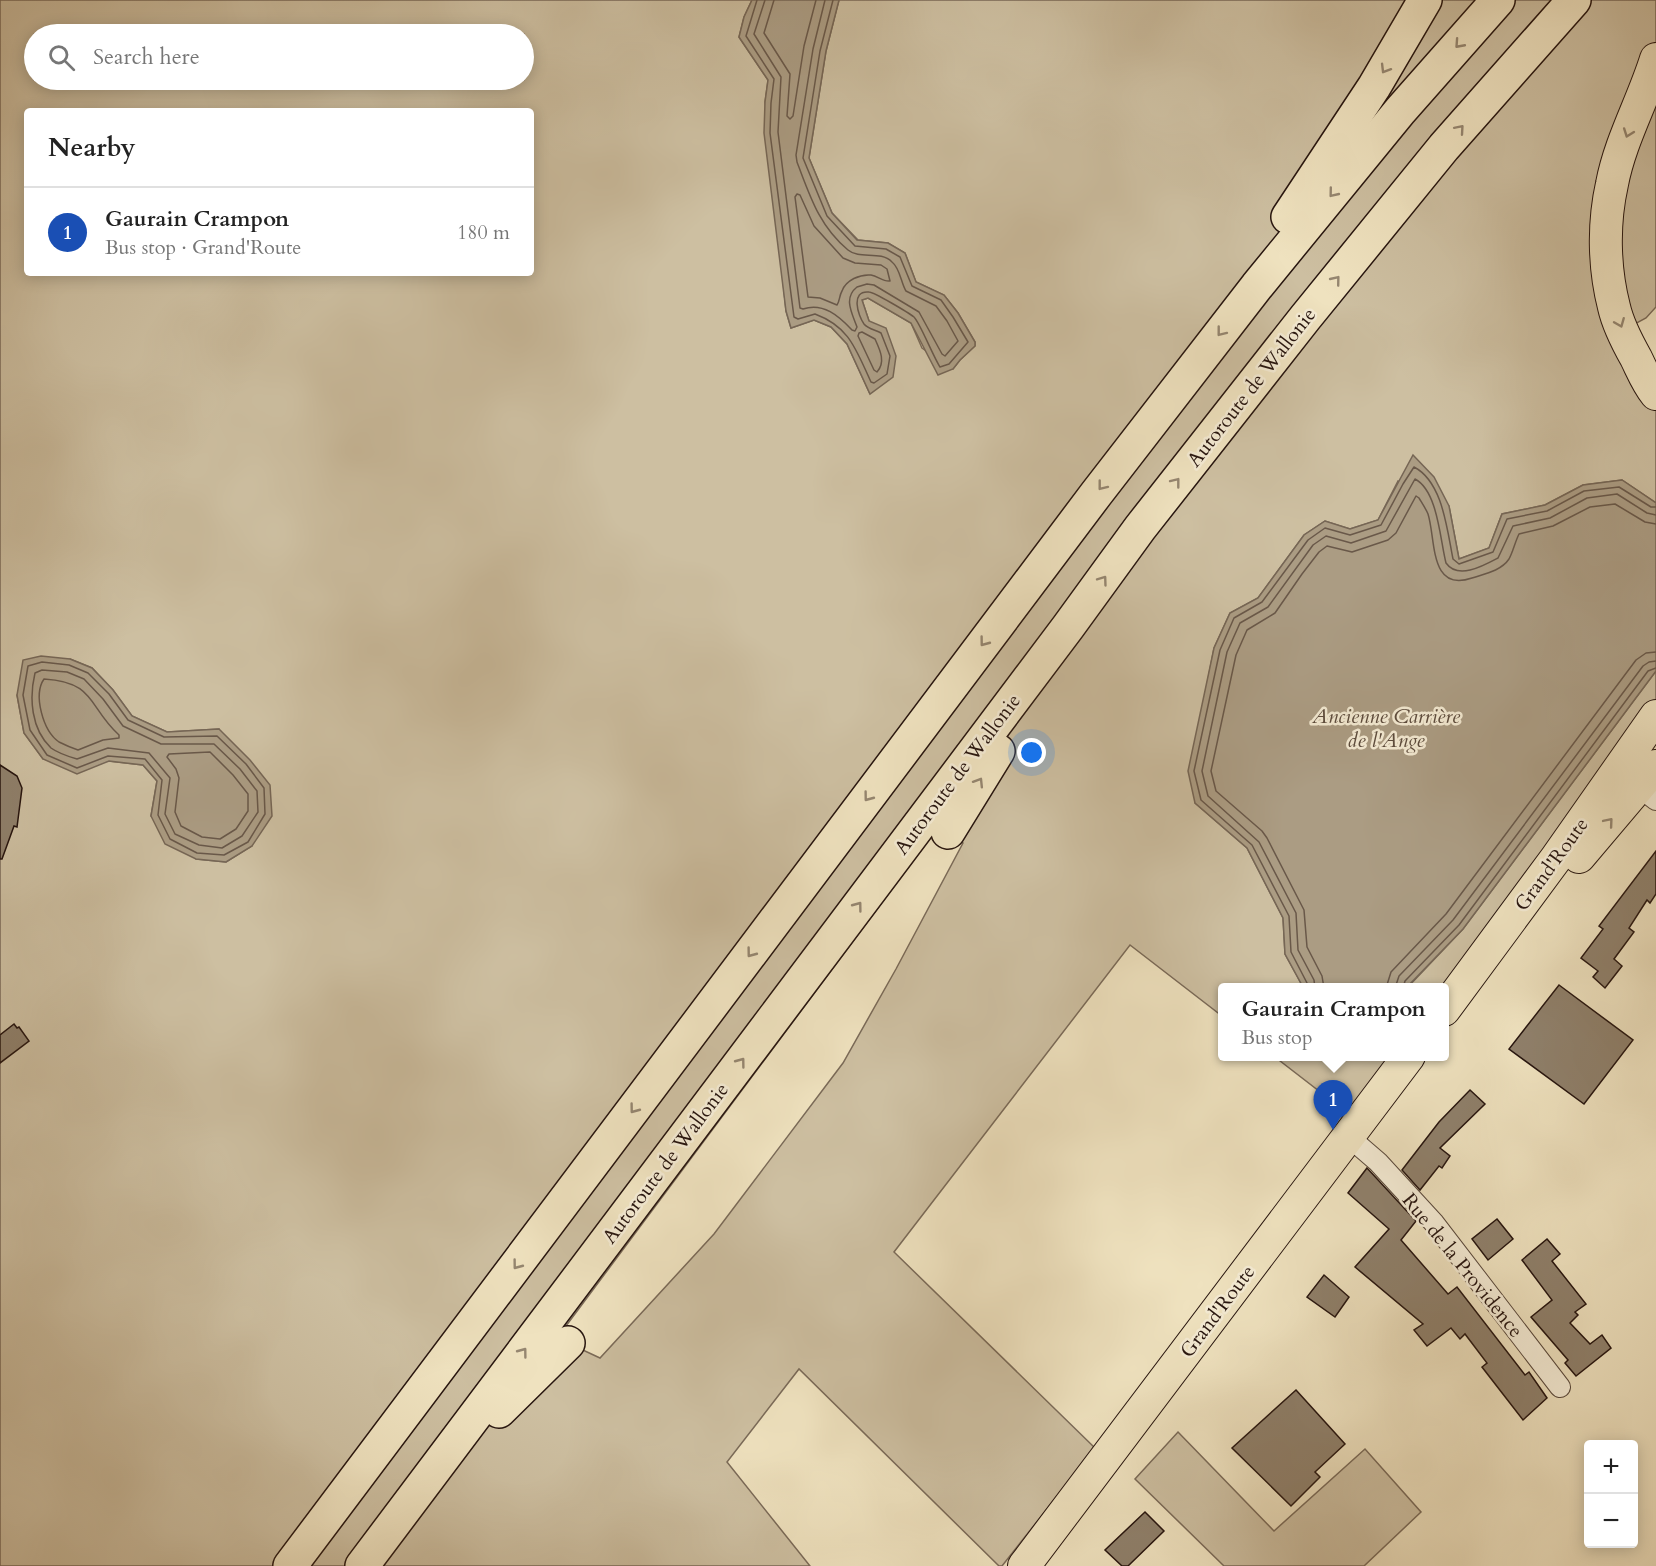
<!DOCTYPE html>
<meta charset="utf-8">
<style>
:root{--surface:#fff;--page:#f6f6f6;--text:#222;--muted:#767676;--line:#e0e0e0;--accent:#8f2418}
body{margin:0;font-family:Cardo,serif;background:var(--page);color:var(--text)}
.controls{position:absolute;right:18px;bottom:18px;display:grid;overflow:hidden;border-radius:6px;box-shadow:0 3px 15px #0003}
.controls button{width:54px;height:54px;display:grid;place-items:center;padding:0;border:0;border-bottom:2px solid var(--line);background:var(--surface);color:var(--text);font:30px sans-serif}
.you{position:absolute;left:1032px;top:753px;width:21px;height:21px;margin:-15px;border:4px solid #fff;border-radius:50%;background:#1a73e8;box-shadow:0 0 0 9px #1a73e833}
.badge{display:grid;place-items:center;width:39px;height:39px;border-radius:50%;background:var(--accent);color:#fff;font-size:20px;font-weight:700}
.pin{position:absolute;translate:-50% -50px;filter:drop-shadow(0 2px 3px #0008)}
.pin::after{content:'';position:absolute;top:32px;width:21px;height:18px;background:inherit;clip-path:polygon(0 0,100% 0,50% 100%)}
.popup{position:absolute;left:1218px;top:983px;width:231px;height:78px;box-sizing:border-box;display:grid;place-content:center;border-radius:6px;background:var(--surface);filter:drop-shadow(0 2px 4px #0005);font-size:20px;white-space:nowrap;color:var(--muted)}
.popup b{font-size:22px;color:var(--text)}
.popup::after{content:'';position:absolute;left:50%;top:100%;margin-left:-12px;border:12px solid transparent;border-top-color:var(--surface)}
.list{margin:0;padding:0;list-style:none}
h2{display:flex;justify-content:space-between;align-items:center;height:78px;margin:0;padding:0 24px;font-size:26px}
h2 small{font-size:20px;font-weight:400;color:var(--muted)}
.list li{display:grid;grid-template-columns:39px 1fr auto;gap:18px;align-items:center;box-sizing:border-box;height:90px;padding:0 24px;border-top:2px solid var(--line)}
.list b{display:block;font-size:22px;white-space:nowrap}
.list p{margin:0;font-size:20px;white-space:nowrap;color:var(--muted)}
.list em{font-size:20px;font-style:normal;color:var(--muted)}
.icon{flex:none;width:33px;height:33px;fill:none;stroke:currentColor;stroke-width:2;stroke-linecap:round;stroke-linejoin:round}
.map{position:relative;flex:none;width:1656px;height:1566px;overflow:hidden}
.search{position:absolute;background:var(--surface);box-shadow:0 3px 15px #0003;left:24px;top:24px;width:510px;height:66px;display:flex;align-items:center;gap:15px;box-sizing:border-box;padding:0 21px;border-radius:33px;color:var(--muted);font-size:22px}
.panel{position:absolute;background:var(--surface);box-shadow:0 3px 15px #0003;left:24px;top:108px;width:510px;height:168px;border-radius:6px}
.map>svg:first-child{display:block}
</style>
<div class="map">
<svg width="1656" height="1566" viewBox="0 0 1656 1566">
<rect width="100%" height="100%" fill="#efe2bf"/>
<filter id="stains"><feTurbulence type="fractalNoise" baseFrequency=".00333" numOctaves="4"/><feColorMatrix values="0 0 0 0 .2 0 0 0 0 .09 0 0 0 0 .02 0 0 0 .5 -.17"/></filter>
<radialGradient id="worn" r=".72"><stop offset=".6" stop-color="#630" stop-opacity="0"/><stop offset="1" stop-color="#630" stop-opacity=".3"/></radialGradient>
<!-- green -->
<g fill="#cdbfa1" stroke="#7a6a58" stroke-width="1.5" fill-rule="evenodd">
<path d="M0,0H752L744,17L739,37L768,80L765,102L786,311L791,328L814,320L831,327L847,344L870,394L869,321L862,300L868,298L911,323L922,348L953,369L960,360L975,346V342L958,313L944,295L916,282L905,253L888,243L858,240L832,213L809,158L826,51L839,0H1656V307L1646,318L1629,327L1637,352L1656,361V503L1622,480L1583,485L1545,505L1502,514L1489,548L1459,559L1449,506L1398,481L1378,520L1350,529L1325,521L1304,535L1258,598L1230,613L1214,648L1204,700L1195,803L1247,848L1283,918L1285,954L1303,987L1222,988V1016L1130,945L894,1252L1095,1448L1002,1566H999L799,1369L727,1462L810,1566H0ZM34,34H524V80H34ZM27,111H531V273H27ZM70,659L92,668L113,690L132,716L167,732L219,729L252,846L226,862L196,859L151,816L157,781L143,765L108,761L43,759L24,733L17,695ZM939,826L963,843L896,969L843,1063L714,1234L600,1358L557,1338Z"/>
<path d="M1656,671V708L1444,988H1407L1463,929Z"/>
<path d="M1275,1057H1395L1350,1115Z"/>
<path d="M1178,1432L1274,1531L1365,1449L1421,1512L1364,1566H1224L1135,1479Z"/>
</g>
<!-- water -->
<g fill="#ab9c83" stroke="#766655" stroke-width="1.5">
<path d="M752,0H839L826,51L809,158L832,213L857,240L888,243L905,253L916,282L944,295L958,313L975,342V346L960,360L953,369L938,375L911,323L868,298L862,300L869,321L886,328L896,356L893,377L870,394L847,344L831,327L814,320L791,328L786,311L764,133L765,102L768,80L739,37L744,17Z"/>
<path d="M1413,455L1434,477L1449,506L1459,559L1489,548L1502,514L1545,505L1583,485L1622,480L1656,503V671L1463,929L1407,987H1303L1285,954L1283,918L1247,848L1195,803L1188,771L1214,648L1230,613L1258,598L1304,535L1325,521L1350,529L1378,520Z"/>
<path d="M41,656L70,659L92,668L113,690L132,716L167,732L219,729L250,760L270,785L272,816L252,846L226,862L196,859L165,844L151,816L157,781L143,765L109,761L77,774L43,759L24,733L17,695L23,660Z"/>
</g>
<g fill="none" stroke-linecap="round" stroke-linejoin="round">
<!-- shore -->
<g stroke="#695849" stroke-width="1.5">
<path d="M757,0L746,36L774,79L771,103L770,133L794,317L798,319L815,314C850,327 856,350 871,382L874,383L887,374L890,356L881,333C876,330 868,329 864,324C858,316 850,290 869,292C874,292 909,313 914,317C920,323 933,356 940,367L949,364L968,342L953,317L941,300L912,286L900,257L886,249L855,246L827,216L803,158L820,51L833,0"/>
<path d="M765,0L754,34L781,77L778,132L800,308L803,309C823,302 839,316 852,330L855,331L857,327C852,313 843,298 857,287L867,284L874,285L919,312L942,354L945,356L958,341L947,321L936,306L906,291C901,283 900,268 892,262C880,250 860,260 848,250C819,226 810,196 797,162L796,155L813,49L825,0"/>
<path d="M774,0L764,33L790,74L787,116L790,119L793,116L804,46L816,0"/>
<path d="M797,194L800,195L814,226L843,258L855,263L881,265L887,269L890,281C883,282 878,276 871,275C860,274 846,280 842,291C839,296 840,301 837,305L820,298L808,297L795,197Z"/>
<path d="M862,332L875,339C880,350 886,362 877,372L874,370L858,336L859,333Z"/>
<path d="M42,662L69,665L88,673L109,694L128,720L164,737L217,736L246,764L264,788L265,814L248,842L224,855L197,853L170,839L158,815L162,780L145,759L108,756L77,768L47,755L30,730L23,695L28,666Z"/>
<path d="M42,670L67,672L84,679L103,699L123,726L161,744H214L240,769L257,791L258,812L242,836L222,848L199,845L175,834L165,814L170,778L149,753L108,748L77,759C70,757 58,753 51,748C31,729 29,698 35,673Z"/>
<path d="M44,679C96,682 88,707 119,735V738L103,740L78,750C72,748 65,745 59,742C43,731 33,695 44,679Z"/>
<path d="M210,752L233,775L248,794V811L236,829L220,839L202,837L181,826L175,812L179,778L176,769L167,757L169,754Z"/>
<path d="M1308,988L1307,983L1291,952L1289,916L1252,845L1201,800L1194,771L1220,650L1234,618L1262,602L1308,540L1325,528L1350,535L1381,525L1403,484L1414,467C1443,482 1447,530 1453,559L1459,564L1493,552L1507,519L1547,511L1584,491L1619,487L1651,507H1656"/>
<path d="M1315,988L1314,980L1298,950L1296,913L1259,842L1208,796L1202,771L1227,652L1240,623L1268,607L1313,545L1326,536L1351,543L1386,531L1415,479C1438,491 1440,540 1446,563C1458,580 1483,566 1498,558L1513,526L1550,518L1587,498L1617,494L1647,513L1656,515"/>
<path d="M1324,988L1322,976L1307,947L1304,910L1267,838L1262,831L1216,791L1211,771L1236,655L1247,630L1275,613L1302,574L1319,552L1327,546L1352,552L1388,540L1396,533L1416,496L1419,498C1422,503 1426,509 1428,514C1436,539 1429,593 1472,578C1484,574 1501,571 1509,559C1513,552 1515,542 1519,534L1553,526L1590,507L1615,504L1645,522L1656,524"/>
<path d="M1386,988L1391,972L1446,914L1636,660L1646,653L1656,652"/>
<path d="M1395,988L1399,976L1453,920L1643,666L1649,662L1656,661"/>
<path d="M1403,988L1405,981L1459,925L1648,671L1656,668"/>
</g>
</g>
<!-- building -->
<g fill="#8f806b" stroke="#27150f" stroke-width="1.5">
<path d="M0,765L17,776L22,788L17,827L14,826L2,859H0Z"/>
<path d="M1656,851V894L1650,903L1647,900L1629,928L1634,932L1614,959L1622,966L1605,988L1593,977L1598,971L1581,958L1603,929L1599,926Z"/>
<path d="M1559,985L1633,1040L1584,1104L1509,1049Z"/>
<path d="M14,1024L17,1028L19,1027L29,1041L0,1063V1035Z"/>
<path d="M1470,1090L1485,1104L1440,1148L1450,1156L1442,1168L1439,1166L1420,1190L1402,1170L1439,1122Z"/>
<path d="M1367,1168L1416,1221L1401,1240L1448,1294L1457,1287L1525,1375L1529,1372L1547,1398L1523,1420L1482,1367L1487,1363L1465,1334L1460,1339L1451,1328L1427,1346L1414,1330L1423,1324L1355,1267L1389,1229L1348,1193Z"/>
<path d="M1497,1219L1513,1239L1488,1260L1472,1239Z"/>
<path d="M1547,1239L1560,1254L1552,1261L1586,1304L1575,1312L1578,1315L1570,1323L1590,1344L1602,1335L1611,1348L1576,1376L1565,1363L1568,1360L1531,1317L1552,1300L1522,1260Z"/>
<path d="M1324,1275L1349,1297L1335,1317L1307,1297Z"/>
<path d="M1296,1390L1345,1444L1315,1472L1320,1477L1291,1506L1232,1448Z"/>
<path d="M1145,1512L1164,1531L1128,1566H1122L1105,1550Z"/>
</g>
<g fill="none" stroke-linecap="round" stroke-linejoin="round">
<!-- street casing -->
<g stroke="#59483b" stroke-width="22">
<g id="street">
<path d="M1630,780L1656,800"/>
<path d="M1349,1137L1378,1162L1434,1223L1560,1387"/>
</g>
</g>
<!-- primary casing -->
<g stroke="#27150f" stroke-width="34">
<g id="primary">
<path d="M1656,59C1643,101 1620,141 1612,184C1603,224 1604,268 1614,307C1618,325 1627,342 1636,358C1642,370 1647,383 1656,394"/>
<path d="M1579,857L1656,766"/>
<path d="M1444,1010L1557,857L1656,716"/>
<path d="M1024,1566L1409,1056"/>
</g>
</g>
<!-- highway casing -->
<g stroke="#27150f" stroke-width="36">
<g id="highway">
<path d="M1288,217L1374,87L1425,0"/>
<path d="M948,832L998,751"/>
<path d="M499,1411L568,1343"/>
<path d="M290,1566L1096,494L1257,286L1400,111L1498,0"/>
<path d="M362,1566L1068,627L1140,528L1305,318L1444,147L1574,0"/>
</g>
</g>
<!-- street -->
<use href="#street" stroke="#f5ecd5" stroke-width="20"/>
<!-- primary -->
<use href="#primary" stroke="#efe2bf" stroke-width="32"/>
<!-- highway -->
<use href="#highway" stroke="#efe2bf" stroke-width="33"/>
</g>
<!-- one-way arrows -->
<defs><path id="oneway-chevron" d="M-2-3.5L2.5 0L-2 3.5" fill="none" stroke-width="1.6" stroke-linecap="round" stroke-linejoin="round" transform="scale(1.5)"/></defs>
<g stroke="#958670">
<use href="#oneway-chevron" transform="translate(1459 44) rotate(132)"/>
<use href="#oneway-chevron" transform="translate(1385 69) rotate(121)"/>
<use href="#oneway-chevron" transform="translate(1460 129) rotate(-49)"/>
<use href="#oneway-chevron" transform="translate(1628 133) rotate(110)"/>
<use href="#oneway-chevron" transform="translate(1333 193) rotate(129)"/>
<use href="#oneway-chevron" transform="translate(1336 280) rotate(-51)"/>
<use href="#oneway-chevron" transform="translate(1620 323) rotate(68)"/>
<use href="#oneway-chevron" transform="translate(1221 332) rotate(128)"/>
<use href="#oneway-chevron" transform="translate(1176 482) rotate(-52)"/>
<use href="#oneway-chevron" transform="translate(1102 486) rotate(128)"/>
<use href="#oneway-chevron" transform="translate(1103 580) rotate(-54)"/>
<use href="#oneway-chevron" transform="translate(984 642) rotate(127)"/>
<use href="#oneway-chevron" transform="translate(979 782) rotate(-58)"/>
<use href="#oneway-chevron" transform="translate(868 797) rotate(127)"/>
<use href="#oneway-chevron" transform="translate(1609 822) rotate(-50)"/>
<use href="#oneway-chevron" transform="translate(858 906) rotate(-53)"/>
<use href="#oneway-chevron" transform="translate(751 953) rotate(127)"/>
<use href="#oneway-chevron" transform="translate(741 1062) rotate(-53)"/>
<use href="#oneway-chevron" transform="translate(634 1109) rotate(127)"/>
<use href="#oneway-chevron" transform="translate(517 1265) rotate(127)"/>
<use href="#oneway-chevron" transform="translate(523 1352) rotate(-53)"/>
</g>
<g text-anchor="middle" stroke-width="5" stroke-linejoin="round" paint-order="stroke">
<!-- street labels -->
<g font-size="20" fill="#27150f" stroke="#f5ecd5">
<text transform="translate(1251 387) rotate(-52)" y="7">Autoroute de Wallonie</text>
<text transform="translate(957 774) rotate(-53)" y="7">Autoroute de Wallonie</text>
<text transform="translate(1551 864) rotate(-54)" y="7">Grand'Route</text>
<text transform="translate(665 1163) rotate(-53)" y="7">Autoroute de Wallonie</text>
<text transform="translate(1463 1265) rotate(51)" y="7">Rue de la Providence</text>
<text transform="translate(1217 1311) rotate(-53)" y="7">Grand'Route</text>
</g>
<!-- water labels -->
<g font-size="21" font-style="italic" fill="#5c4b3d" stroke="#f5ecd5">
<text x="1386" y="723">Ancienne Carrière<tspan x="1386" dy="24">de l'Ange</tspan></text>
</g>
</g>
<rect width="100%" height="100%" filter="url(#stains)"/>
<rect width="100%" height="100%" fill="url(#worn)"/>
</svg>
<div class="controls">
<button>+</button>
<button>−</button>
</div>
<div class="you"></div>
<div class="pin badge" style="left:1333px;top:1130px;background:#1a4fb4">1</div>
<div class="popup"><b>Gaurain Crampon</b>Bus stop</div>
<div class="search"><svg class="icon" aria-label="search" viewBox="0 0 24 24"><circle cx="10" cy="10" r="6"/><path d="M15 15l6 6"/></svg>Search here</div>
<section class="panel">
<h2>Nearby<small></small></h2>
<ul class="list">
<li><span class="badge" style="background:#1a4fb4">1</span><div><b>Gaurain Crampon</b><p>Bus stop · Grand'Route</p></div><em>180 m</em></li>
</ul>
</section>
</div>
